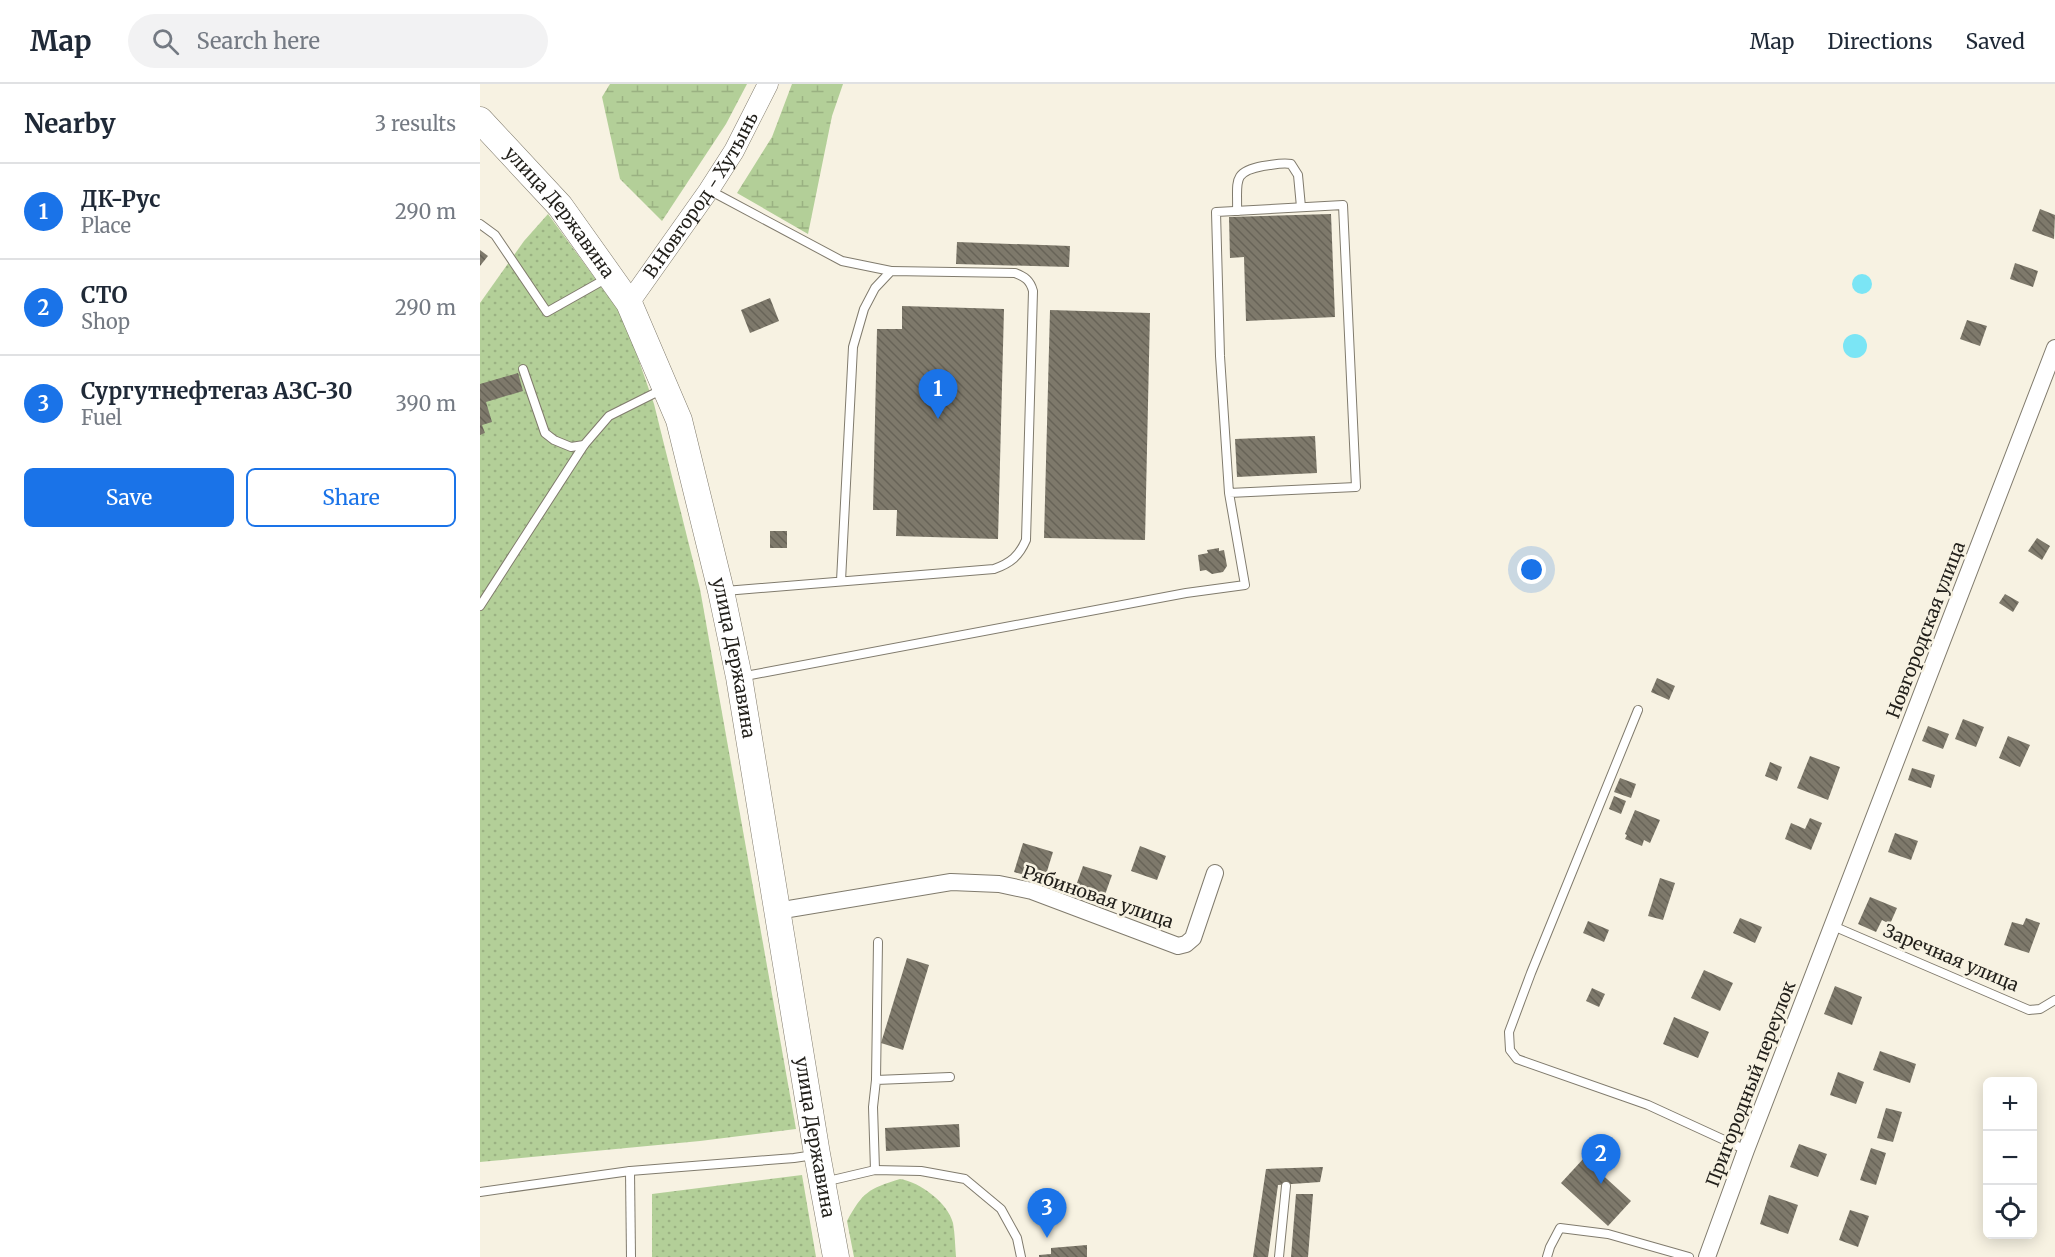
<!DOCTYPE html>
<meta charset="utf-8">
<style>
:root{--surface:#fff;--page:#f2f2f3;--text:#1f2937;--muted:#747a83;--line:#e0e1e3;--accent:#1a73e8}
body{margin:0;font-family:Merriweather,serif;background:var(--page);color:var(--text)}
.controls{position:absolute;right:18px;bottom:18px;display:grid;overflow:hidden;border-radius:9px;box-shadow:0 3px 15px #0003}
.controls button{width:54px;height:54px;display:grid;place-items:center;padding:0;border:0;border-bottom:2px solid var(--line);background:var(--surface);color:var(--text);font:30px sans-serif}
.you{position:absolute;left:1052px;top:486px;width:21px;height:21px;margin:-15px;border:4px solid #fff;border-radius:50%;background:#1a73e8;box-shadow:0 0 0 9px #1a73e833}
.badge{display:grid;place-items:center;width:39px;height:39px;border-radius:50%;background:var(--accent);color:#fff;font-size:20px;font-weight:700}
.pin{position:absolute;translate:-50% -50px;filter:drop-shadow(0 2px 3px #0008)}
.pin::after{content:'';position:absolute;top:32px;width:21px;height:18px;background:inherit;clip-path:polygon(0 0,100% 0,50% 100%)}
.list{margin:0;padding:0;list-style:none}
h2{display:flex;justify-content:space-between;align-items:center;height:78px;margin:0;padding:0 24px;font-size:26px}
h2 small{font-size:20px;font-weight:400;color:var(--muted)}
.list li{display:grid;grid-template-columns:39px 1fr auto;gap:18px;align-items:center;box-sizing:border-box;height:96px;padding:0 24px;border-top:2px solid var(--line)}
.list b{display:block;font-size:22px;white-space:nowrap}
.list p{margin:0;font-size:20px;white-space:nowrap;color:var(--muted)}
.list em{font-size:20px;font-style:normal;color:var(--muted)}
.actions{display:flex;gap:12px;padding:18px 24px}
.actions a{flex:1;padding:14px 0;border:2px solid var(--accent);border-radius:9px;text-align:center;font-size:21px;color:var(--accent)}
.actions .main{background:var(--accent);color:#fff}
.icon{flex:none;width:33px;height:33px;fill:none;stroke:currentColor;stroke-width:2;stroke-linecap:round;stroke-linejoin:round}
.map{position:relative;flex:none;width:1575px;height:1173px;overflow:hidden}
header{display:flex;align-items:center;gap:36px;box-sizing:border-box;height:84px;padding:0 30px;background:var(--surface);border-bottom:2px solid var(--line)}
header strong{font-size:28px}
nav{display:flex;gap:33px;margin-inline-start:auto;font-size:21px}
.search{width:420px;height:54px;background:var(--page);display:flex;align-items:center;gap:15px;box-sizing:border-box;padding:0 21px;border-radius:33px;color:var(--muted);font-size:22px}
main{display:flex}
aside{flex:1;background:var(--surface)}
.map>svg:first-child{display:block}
</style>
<header>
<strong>Map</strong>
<div class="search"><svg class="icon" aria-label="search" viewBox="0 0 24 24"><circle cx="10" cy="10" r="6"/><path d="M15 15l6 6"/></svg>Search here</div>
<nav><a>Map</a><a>Directions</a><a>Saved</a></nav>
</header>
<main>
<aside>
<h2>Nearby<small>3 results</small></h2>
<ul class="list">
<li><span class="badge">1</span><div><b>ДК-Рус</b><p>Place</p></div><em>290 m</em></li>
<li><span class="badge">2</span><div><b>СТО</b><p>Shop</p></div><em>290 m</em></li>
<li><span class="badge">3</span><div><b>Сургутнефтегаз АЗС-30</b><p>Fuel</p></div><em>390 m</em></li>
</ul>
<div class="actions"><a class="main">Save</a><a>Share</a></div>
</aside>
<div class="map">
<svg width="1575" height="1173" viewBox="0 0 1575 1173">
<defs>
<pattern id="green-dots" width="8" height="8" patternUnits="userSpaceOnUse" patternTransform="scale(1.5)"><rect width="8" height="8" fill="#b3cf98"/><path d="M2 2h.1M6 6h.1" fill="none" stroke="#9ab182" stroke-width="1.8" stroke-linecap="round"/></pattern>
<pattern id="wetland-marsh" width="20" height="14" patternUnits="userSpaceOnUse" patternTransform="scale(1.5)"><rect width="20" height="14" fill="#b3cf98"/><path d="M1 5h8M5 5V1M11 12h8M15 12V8" fill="none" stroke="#9ab182"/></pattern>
<pattern id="building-back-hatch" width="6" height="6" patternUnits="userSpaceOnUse" patternTransform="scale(1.5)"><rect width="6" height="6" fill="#7e796b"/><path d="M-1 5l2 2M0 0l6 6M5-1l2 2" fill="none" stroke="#676357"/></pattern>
</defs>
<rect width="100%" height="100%" fill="#f7f2e2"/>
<!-- green -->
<g fill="url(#green-dots)">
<path d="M68,130L144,234L174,320L220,505L316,1045L220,1057L0,1078V219L44,157Z"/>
<path d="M322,1091L336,1173H172V1110Z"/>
<path d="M420,1095C440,1098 468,1119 473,1139C475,1150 475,1162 476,1173H374L367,1137C383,1108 388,1105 420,1095Z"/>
</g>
<!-- wetland -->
<g fill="url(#wetland-marsh)">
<path d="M130,0H267L246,40L182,137L140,95L122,13Z"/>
<path d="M312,0H363L352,32L328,150L257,109L292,53Z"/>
</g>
<!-- water -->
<g fill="#7be5f5">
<circle cx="1382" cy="200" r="10"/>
<circle cx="1375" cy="262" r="12"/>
</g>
<!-- building -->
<g fill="url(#building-back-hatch)">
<path d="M1560,125L1575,131L1574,155L1552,147Z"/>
<path d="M851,130L855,233L766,237L764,173L750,174L749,133Z"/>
<path d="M477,158L590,162L589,183L476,180Z"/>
<path d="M0,166L8,172L0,182Z"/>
<path d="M1535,179L1558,187L1553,203L1530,195Z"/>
<path d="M290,214L299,237L270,249L261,226Z"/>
<path d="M422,222L524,225L518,455L416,452L417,426H393L397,245H422Z"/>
<path d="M570,226L670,229L665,456L564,454Z"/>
<path d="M1487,236L1507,242L1500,262L1480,255Z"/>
<path d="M38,289L43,307L6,318L12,338L2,341L5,349L0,351V300Z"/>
<path d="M835,352L837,389L757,393L755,355Z"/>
<rect x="290" y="447" width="17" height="17"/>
<path d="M1557,454L1570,462L1562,476L1548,467Z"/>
<path d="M739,464V467L744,466L747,482L743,488L732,490L726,486L720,487L718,471L728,469L727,466Z"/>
<path d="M1525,510L1539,518L1533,528L1519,519Z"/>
<path d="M1177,594L1195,602L1189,616L1171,608Z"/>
<path d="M1483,635L1504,643L1496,663L1475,655Z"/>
<path d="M1448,642L1469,650L1463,665L1442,657Z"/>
<path d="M1528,652L1550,661L1540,683L1519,674Z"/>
<path d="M1330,672L1360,683L1348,716L1317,704Z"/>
<path d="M1290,678L1302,683L1297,697L1285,692Z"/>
<path d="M1432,684L1455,691L1451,704L1428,696Z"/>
<path d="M1140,694L1156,700L1151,714L1134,708Z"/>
<path d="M1134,712L1146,717L1141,730L1129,725Z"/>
<path d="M1155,726L1180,736L1170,759L1164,756L1162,762L1145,755L1147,751L1145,750Z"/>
<path d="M1330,734L1342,739L1331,766L1305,755L1311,739L1325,745Z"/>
<path d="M1415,749L1438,757L1431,776L1408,768Z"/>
<path d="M543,759L573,768L564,797L534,788Z"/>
<path d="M660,762L686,772L677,796L651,787Z"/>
<path d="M603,782L632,791L622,819L593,810Z"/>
<path d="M1180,794L1195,799L1183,836L1168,832Z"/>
<path d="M1390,813L1417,824L1410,840L1402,836L1396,848L1378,840Z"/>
<path d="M1260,834L1282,843L1275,859L1253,849Z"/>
<path d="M1546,834L1560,839L1549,869L1524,861L1532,838L1543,841Z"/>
<path d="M1108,837L1129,846L1124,858L1103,849Z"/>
<path d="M427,874L449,881L423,966L401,959Z"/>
<path d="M1224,886L1253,899L1240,927L1211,914Z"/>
<path d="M1355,902L1382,913L1372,941L1344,930Z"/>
<path d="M1112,904L1125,910L1119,923L1106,917Z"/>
<path d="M1194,933L1229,948L1218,974L1183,960Z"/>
<path d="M1400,967L1436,980L1430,999L1393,986Z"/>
<path d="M1358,988L1384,998L1376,1020L1350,1011Z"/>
<path d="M1406,1024L1422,1028L1413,1058L1397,1054Z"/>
<path d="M479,1040L480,1063L406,1067L405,1044Z"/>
<path d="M1319,1060L1347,1070L1338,1093L1310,1083Z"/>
<path d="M1391,1064L1406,1069L1396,1101L1380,1096Z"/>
<path d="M1104,1074L1151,1117L1128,1142L1081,1099Z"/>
<path d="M843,1083L840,1098L798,1101L788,1173H773L786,1085Z"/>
<path d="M816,1110H833L828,1173H811Z"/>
<path d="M1289,1111L1318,1121L1308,1150L1280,1140Z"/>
<path d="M1370,1126L1389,1132L1378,1163L1359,1156Z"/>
<path d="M607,1161V1173H559V1171L571,1170V1164Z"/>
</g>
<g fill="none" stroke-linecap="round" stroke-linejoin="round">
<!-- service casing -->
<g stroke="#807b6d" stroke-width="10">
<g id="service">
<path d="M229,106L362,177L411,187"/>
<path d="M757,127C758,98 751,88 783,82C793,81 802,78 811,80L818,91L821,123"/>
<path d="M0,140L15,151L67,228L129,193"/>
<path d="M43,285L65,349L74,356L91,363L104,361L129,332L183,305"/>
<path d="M245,507L514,485C531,479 539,472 546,456L553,207C550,196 545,193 535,189L411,187L395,204L384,225L373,263L361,497"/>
<path d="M0,522L104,361"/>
<path d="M260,593L706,509L765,501L749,409L740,272L736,128L863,121L876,403L749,409"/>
<path d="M1158,626L1051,889L1029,948L1030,966L1037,975L1168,1021L1266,1066"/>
<path d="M1353,842L1549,926L1560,925L1575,916"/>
<path d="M396,996L398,858"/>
<path d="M395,1086L393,1023L396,996L470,993"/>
<path d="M150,1087L151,1173"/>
<path d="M344,1098L395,1086L441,1087L485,1095L521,1125L537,1154L541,1173"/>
<path d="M0,1108L150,1087L314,1074L334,1071"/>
<path d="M799,1173L806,1102"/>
<path d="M1067,1173L1070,1163L1080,1144L1128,1150L1209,1173"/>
</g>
</g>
<!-- minor casing -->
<g stroke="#807b6d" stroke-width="18">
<g id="minor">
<path d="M297,827L471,798L519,800L552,807L698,862L706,860L713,854L735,789"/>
<path d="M1227,1173L1266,1066L1575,264"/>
</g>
</g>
<!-- tertiary casing -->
<g stroke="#807b6d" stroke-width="21">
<g id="tertiary">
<path id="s1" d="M149,219L229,106L254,67L288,0"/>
</g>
</g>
<!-- primary casing -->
<g stroke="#807b6d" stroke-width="27">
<g id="primary">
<path id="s2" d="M0,36L80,122L149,219L199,336L241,507L259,593L337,1070L356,1173"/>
</g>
</g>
<!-- service -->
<use href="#service" stroke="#fff" stroke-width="8"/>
<!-- minor -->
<use href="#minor" stroke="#fff" stroke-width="16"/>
<!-- tertiary -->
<use href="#tertiary" stroke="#fff" stroke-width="20"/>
<!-- primary -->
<use href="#primary" stroke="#fff" stroke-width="26"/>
</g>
<g text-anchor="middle" stroke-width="5" stroke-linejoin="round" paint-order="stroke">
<!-- street labels -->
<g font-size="18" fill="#211f1a" stroke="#f7f2e2">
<text dy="6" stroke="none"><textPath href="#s1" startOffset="130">В.Новгород - Хутынь</textPath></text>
<text dy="6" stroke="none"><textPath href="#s2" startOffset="122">улица Державина</textPath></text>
<text transform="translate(1446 546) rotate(-69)" y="6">Новгородская улица</text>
<text dy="6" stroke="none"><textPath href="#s2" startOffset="608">улица Державина</textPath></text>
<text transform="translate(618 813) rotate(19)" y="6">Рябиновая улица</text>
<text transform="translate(1471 874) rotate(23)" y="6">Заречная улица</text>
<text transform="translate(1271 1000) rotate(-69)" y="6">Пригородный переулок</text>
<text dy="6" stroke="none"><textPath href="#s2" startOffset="1094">улица Державина</textPath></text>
</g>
</g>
</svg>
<div class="controls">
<button>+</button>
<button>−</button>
<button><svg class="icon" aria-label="locate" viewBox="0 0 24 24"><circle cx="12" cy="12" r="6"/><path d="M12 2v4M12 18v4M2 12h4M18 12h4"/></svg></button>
</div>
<div class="you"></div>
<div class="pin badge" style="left:458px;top:335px">1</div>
<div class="pin badge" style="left:1121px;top:1100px">2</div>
<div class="pin badge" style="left:567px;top:1154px">3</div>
</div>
</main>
